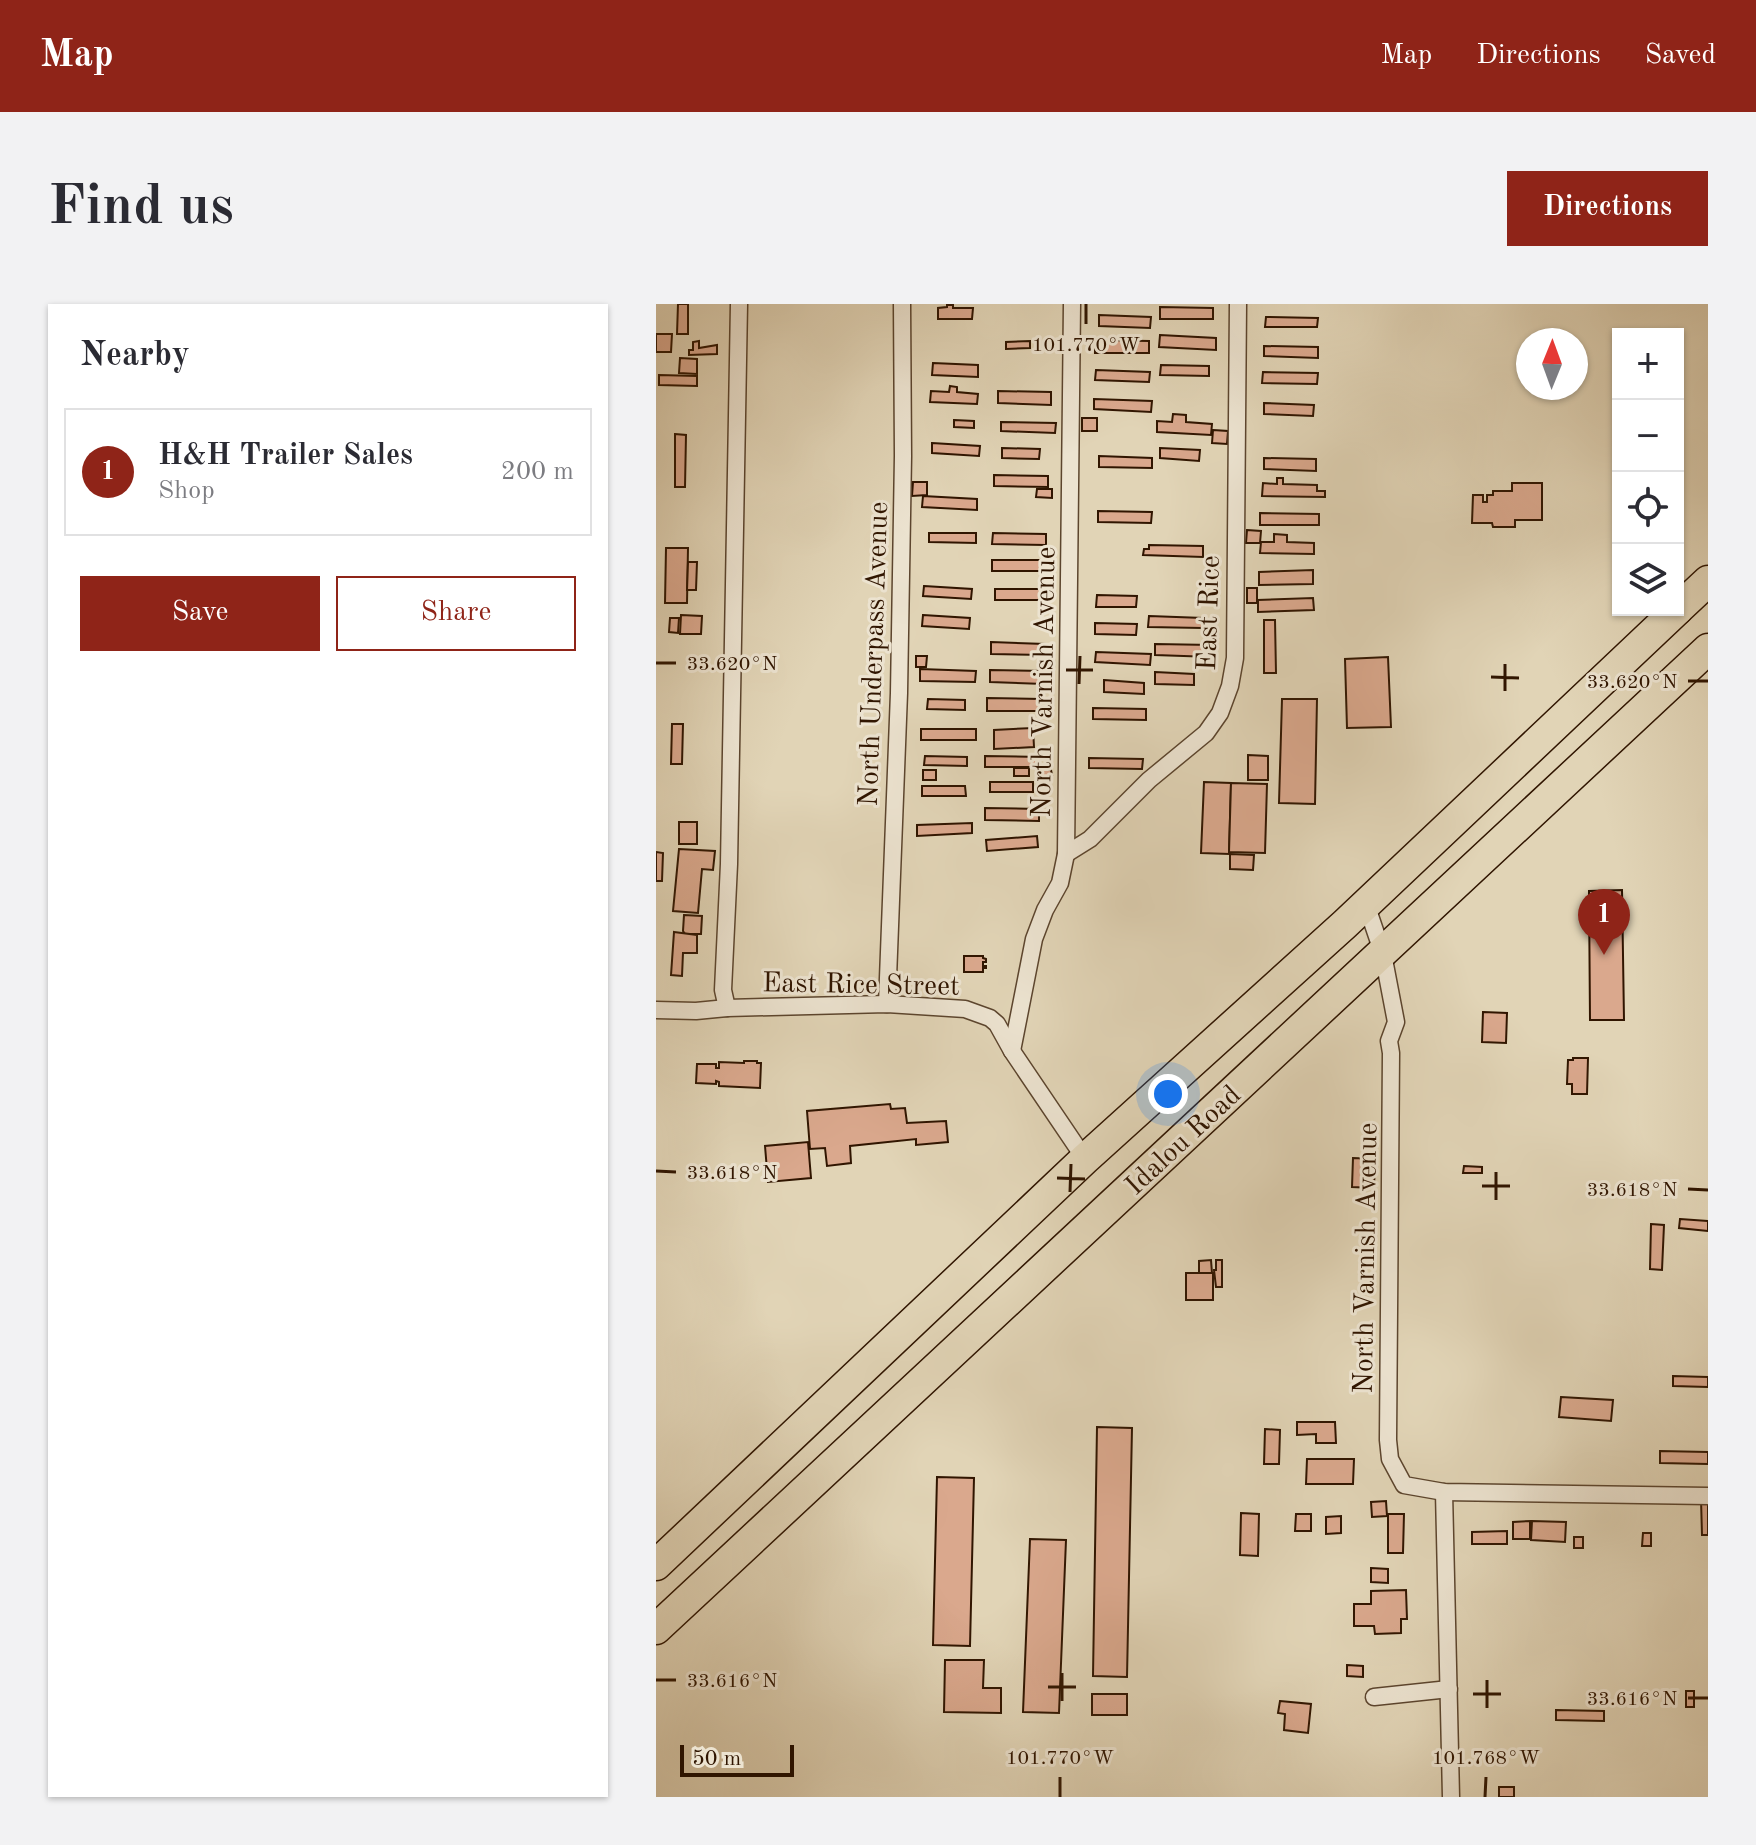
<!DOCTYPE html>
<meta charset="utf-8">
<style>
:root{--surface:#fff;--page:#f2f2f3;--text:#2b2b33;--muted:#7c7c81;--line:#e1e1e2;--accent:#8f2418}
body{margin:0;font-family:"Old Standard TT",serif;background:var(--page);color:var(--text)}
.controls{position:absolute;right:24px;top:24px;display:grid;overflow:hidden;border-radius:0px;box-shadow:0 2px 6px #0004}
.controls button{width:72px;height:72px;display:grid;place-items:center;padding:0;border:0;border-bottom:2px solid var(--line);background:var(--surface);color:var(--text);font:40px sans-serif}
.compass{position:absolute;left:860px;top:24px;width:72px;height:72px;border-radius:50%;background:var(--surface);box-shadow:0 2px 6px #0004;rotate:1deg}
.scale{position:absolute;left:24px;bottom:20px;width:114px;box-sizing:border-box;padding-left:8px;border:4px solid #301500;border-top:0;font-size:22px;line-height:28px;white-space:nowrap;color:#301500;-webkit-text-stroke:6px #ece3d0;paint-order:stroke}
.you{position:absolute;left:512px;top:790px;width:28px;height:28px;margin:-20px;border:6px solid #fff;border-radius:50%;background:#1a73e8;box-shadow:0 0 0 12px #1a73e833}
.badge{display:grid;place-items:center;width:52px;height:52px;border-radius:50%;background:var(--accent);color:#fff;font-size:26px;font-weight:700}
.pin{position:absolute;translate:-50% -66px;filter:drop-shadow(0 2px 4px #0008)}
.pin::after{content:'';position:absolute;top:42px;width:28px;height:24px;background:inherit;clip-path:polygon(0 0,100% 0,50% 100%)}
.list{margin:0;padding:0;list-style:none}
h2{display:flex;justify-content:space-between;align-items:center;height:104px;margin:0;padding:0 32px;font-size:34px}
h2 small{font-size:26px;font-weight:400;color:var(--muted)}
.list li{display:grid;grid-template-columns:52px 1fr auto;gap:24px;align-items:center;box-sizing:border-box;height:128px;margin:0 16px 16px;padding:0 16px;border:2px solid var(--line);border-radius:0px}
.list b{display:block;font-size:30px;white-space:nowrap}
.list p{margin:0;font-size:26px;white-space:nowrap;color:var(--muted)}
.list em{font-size:26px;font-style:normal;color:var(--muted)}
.actions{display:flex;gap:16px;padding:24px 32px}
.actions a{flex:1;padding:18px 0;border:2px solid var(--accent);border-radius:0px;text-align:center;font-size:28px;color:var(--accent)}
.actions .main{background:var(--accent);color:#fff}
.icon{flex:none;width:44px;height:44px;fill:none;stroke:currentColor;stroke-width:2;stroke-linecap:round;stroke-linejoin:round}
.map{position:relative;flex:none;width:1052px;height:1493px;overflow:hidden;border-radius:0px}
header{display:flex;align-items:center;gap:48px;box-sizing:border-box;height:112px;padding:0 40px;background:var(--accent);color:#fff}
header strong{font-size:38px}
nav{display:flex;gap:44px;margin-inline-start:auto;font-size:28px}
.intro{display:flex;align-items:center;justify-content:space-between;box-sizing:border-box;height:192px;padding:0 48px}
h1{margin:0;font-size:56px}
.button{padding:20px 36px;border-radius:0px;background:var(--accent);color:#fff;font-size:28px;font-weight:700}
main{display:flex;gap:48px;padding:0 48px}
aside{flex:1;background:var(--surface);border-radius:0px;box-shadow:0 2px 6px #0004}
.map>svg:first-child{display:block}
</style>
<header>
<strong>Map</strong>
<nav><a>Map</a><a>Directions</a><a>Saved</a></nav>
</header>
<div class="intro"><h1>Find us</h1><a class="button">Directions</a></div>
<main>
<aside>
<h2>Nearby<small></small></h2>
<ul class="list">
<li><span class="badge">1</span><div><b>H&amp;H Trailer Sales</b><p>Shop</p></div><em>200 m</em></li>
</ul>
<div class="actions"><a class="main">Save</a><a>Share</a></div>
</aside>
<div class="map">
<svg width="1052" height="1493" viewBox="0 0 1052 1493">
<rect width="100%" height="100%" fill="#e1d4b6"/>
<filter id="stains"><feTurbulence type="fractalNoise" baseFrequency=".0025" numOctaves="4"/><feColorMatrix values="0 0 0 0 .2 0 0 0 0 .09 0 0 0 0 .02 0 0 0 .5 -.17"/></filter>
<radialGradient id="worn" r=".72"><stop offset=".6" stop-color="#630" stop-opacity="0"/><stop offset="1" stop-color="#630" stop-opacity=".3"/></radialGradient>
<!-- building -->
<g fill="#daa88d" stroke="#301500" stroke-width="2">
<path d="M22,0H32V30H21Z"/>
<path d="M291,1H297V4H317L316,15H282V4L291,3Z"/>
<path d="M504,3L557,4V15H504Z"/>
<path d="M443,11L495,13L494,24L443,22Z"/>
<path d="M610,13L662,14L661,23H609Z"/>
<path d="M0,30H16L15,48H0Z"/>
<path d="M504,31L560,34V46L503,43Z"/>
<path d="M439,36L493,37V49H439Z"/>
<path d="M43,37V44L61,41V50L33,51V46H37V38Z"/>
<path d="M374,37V44L350,45V38Z"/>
<path d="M608,42L662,43V54L608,52Z"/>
<path d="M24,54L41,55V70L23,69Z"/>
<path d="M277,59L322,61V73L276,71Z"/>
<path d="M505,61L553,62V72L504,71Z"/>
<path d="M440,66L494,68L493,78L439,76Z"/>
<path d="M607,68L662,69L661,80L606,79Z"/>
<path d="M3,71L41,72V82L3,81Z"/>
<path d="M294,82L301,83V88L322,90L321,100L274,98L275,87L293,88Z"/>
<path d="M342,87L395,88V101L342,99Z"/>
<path d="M438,95L496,97L495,108L438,105Z"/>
<path d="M608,99L658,101L657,112L608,110Z"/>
<path d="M517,110L530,111V118L556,120L555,131L501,128V117L516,118Z"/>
<rect x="426" y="114" width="15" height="13"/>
<path d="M298,116L318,117V124L298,123Z"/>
<path d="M345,118L400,119L399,129L345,127Z"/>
<path d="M557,126L572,127L571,140L556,139Z"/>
<path d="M19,130L30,131L29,183H19Z"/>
<path d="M276,139L324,142L323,152L276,149Z"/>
<path d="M346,144L384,145L383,155L346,154Z"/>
<path d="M504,144L544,146L543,157L504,154Z"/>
<path d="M443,152L496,154V164L443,163Z"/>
<path d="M608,154L660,155V167L608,165Z"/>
<path d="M338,171L392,172V183L338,182Z"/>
<path d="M621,174H627V180L661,181V187H669V193L606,192L607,179L621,180Z"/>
<path d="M257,178H271V191L256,192Z"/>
<path d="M856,179H886V216H859V223H837L836,219H816L817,191H827V198H831V191H837V187H856Z"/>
<path d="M381,185H396V194L380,193Z"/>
<path d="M267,192L321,195V206L266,203Z"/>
<path d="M442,207L496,208L495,219L442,218Z"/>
<path d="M604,209L663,210V221H604Z"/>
<path d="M591,226L605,227L604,239H590Z"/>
<path d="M273,229H320V239L273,238Z"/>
<path d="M337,229L390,230V241L336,240Z"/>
<path d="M618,230L631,231V238L658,239V250L604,249L605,238H618Z"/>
<path d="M493,241L547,242V253L487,251L488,245H493Z"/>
<path d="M10,244H32L31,299H9Z"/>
<rect x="336" y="256" width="54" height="11"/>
<path d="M32,258H41L40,286H31Z"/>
<path d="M657,266V280L603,281V268Z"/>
<path d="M268,282L316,285L315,295L267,292Z"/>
<rect x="591" y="284" width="10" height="15"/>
<rect x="339" y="285" width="54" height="11"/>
<path d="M441,291L481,292L480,303H440Z"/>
<path d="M657,294L658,306L602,308V296Z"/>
<path d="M25,311L46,312L45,330H24Z"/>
<path d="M267,311L314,314L313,325L266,322Z"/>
<path d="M493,312L547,314L546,324L492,323Z"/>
<path d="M14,314H23L22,329L13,328Z"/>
<path d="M608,316H619L620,369H608Z"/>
<path d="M439,319L481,320L480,331L439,330Z"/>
<path d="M335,338L389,340V351L335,350Z"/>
<path d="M499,340L556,341V353L499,351Z"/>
<path d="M440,348L495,350L494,361L439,358Z"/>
<path d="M260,352H271L270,363H260Z"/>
<path d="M732,353L735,423L691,424L689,355Z"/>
<path d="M264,365L320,367L319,378L264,377Z"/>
<path d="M334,366L388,367V380L334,378Z"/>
<path d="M499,368L538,370V381L499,380Z"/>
<path d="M448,376L488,379V390L448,388Z"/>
<path d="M331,394L385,395V407H331Z"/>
<path d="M272,395L309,396V406L271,405Z"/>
<path d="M626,395H661L659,500L623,499Z"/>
<path d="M437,404L490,405V416L437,415Z"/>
<path d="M16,420H27L26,460H15Z"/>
<path d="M377,424L378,443L338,445V426Z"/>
<rect x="265" y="425" width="55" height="11"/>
<path d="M592,451L612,452V476H592Z"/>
<path d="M269,452L311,453V462L268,461Z"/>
<path d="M329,452L384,453V463H329Z"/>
<path d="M433,454L487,455L486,465L433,464Z"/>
<rect x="358" y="464" width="15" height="8"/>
<path d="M383,465L395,466L396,471H394V474H383Z"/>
<rect x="267" y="466" width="13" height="10"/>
<rect x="334" y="478" width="43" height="10"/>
<path d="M548,478L575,479L573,550L545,549Z"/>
<path d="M575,479L611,480L609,549L573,548Z"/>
<path d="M266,482H309L310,492H266Z"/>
<path d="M329,504L383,505V517L329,516Z"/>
<rect x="23" y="518" width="18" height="22"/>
<path d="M316,519V529L261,532V521Z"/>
<path d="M381,532L382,543L331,547L330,536Z"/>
<path d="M23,545L59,547L57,566L46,565L42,609L17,607Z"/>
<path d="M0,548L7,549L6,577H0Z"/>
<path d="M574,550L598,551L597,566L574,565Z"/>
<path d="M966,586L968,716H934L933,587Z"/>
<path d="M28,611L46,612L45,630H29L27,627Z"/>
<path d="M18,628L41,631V649H27L26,672L15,671Z"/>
<path d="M308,652H327V654L330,655V658H327V662H330V664H327V668H308Z"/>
<path d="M827,708L851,709L850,739L826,738Z"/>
<path d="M917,754H932L931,790H916V780H911L912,756H917Z"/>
<path d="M88,757H101V759H105L104,784L63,782V778L60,777V780L40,779L41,760H60V764H63V758L88,759Z"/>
<path d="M234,800L235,805L249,804L251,819L290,817L292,838L260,841V835L194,842L195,859L171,862L169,844L154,845L151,807Z"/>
<path d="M152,838L155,874L112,878L109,842Z"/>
<path d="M697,854L719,855L718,884L696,883Z"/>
<path d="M808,862L826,863V869H807Z"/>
<path d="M1024,915L1052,917V927L1023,924Z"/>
<path d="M995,920L1008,921L1006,966L994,965Z"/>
<path d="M555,956L556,969H543V957Z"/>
<path d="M560,956H566V983H560L558,966H560Z"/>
<rect x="530" y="969" width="27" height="27"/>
<path d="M1017,1072L1052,1073V1083L1017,1082Z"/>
<path d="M905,1093L957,1096L955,1117L903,1113Z"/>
<path d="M641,1118H679L680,1139H660V1130L641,1131Z"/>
<path d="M441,1123L476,1124L471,1373L437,1372Z"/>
<path d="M609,1125L624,1126L623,1160H608Z"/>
<path d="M1004,1147L1052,1148V1160L1004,1159Z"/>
<path d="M651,1155H698L697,1180H650Z"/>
<path d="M281,1173L318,1174L314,1342L277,1341Z"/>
<path d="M1045,1195H1052V1231H1046Z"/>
<path d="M730,1197L731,1212L716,1213L715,1198Z"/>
<path d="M585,1209L603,1210L602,1252L584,1251Z"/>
<path d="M640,1210H655V1227H639Z"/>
<path d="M732,1210H748L747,1249H732Z"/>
<path d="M685,1212V1229L670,1230V1213Z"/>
<path d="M874,1217V1235H857V1218Z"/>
<path d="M876,1217L910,1218L909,1238L875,1236Z"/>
<path d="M851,1227V1240H816V1228Z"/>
<path d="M987,1229H995V1242H986Z"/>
<rect x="918" y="1233" width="9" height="11"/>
<path d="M374,1235L410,1236L403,1409L367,1408Z"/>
<path d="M715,1264L732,1265V1279L715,1278Z"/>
<path d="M750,1286L751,1315H745V1329L719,1330L718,1322H698V1300H715V1287Z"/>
<path d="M289,1356H328L327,1384H345V1409L288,1408Z"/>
<path d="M691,1361L707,1362V1373L691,1372Z"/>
<rect x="1030" y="1387" width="8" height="16"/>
<rect x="436" y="1390" width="35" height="21"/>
<path d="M624,1397L655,1400L652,1429L628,1426L629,1410L622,1409Z"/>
<path d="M900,1406L948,1407V1417L900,1416Z"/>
<rect x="843" y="1483" width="15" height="10"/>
</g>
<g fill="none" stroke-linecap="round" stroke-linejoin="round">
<!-- street casing -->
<g stroke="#5c452e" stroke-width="19">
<g id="street">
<path d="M410,550L434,535L493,476L550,429L564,409L574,382L579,354L582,0"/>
<path d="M710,600L727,650L740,718L733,737L735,749L732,1136L734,1155L748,1181L788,1188L1052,1192"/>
<path d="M231,700L243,389L247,152L246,0"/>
<path d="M71,704L67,686L73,560L83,0"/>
<path d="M0,706L40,707L71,704L231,700L309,705L334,714L341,720L356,747L429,855"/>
<path d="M356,747L378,635L389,606L404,579L410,550L416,0"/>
<path d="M788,1188L795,1493"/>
<path d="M718,1393L793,1385"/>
</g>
</g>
<!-- highway casing -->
<g stroke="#301500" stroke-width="33">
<g id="highway">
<path d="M1022,305L1052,277"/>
<path d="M0,1261L429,855L689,620L1021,306"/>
<path d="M0,1325C349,997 702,673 1052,345"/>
</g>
</g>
<!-- street -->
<use href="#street" stroke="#ece3d0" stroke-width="16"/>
<!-- highway -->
<use href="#highway" stroke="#e1d4b6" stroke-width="30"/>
</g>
<!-- ticks -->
<path fill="none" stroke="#301500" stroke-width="3" d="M430,20V0M0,359H20M410,366H437M835,373L863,374M1032,377H1052M423,380L424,352M849,387V360M0,867L20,868M401,874L429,875M826,882H854M1032,885L1052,886M414,888L415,860M840,896V868M0,1376H20M392,1383H420M817,1390H845M1032,1394H1052M406,1397V1369M831,1404V1376M404,1493V1473M829,1493L830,1473"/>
<g text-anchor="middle" stroke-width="6" stroke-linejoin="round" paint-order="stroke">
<!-- street labels -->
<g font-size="28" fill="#301500" stroke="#ece3d0">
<text transform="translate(551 309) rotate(-88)" y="10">East Rice</text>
<text transform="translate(216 350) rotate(-88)" y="10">North Underpass Avenue</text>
<text transform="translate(386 378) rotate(-89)" y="10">North Varnish Avenue</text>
<text transform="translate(205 679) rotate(1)" y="10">East Rice Street</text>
<text transform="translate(526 835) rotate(-43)" y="10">Idalou Road</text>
<text transform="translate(708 954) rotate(-89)" y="10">North Varnish Avenue</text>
</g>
</g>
<g font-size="20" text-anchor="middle" fill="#301500" stroke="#ece3d0" stroke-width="6" stroke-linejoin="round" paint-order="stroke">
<text x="430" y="47">101.770°W</text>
<text x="76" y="366">33.620°N</text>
<text x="976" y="384">33.620°N</text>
<text x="76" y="875">33.618°N</text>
<text x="976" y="892">33.618°N</text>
<text x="76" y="1383">33.616°N</text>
<text x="976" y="1401">33.616°N</text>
<text x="404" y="1460">101.770°W</text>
<text x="830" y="1460">101.768°W</text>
</g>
<rect width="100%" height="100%" filter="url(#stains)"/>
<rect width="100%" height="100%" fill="url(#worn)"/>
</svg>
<div class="controls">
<button>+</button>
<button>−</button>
<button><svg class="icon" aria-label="locate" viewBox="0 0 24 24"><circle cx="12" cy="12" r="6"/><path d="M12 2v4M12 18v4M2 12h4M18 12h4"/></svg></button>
<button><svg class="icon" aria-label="layers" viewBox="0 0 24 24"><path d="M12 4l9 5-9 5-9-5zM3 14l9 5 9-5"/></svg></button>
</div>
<svg class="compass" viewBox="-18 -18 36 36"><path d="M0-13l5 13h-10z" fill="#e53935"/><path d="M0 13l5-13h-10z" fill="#7c7c81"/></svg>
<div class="scale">50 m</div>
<div class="you"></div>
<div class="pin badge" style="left:948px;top:651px">1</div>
</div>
</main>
